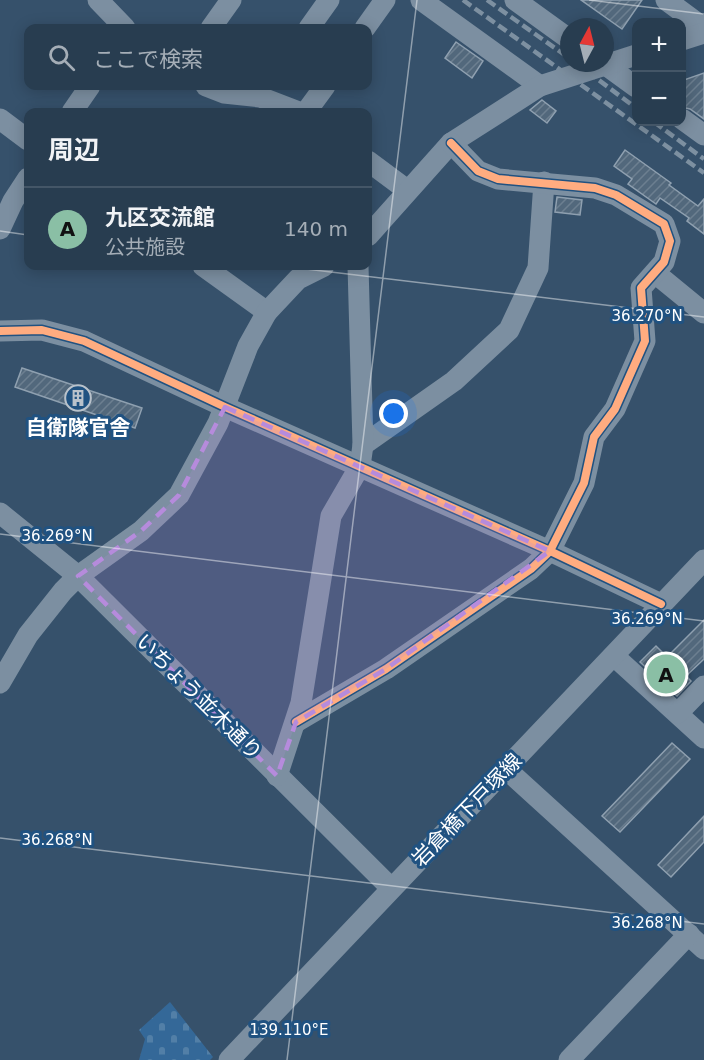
<!DOCTYPE html>
<html lang="ja">
<meta charset="utf-8">
<style>
:root{--surface:#283d50;--page:#34485a;--text:#f1f3f6;--muted:#a5aeb7;--line:#445667;--accent:#8abfa5}
body{margin:0;font-family:"DejaVu Sans","Noto Sans JP",sans-serif;background:var(--page);color:var(--text)}
.controls{position:absolute;right:18px;top:18px;display:grid;overflow:hidden;border-radius:12px;box-shadow:0 3px 15px #0003}
.controls button{width:54px;height:54px;display:grid;place-items:center;padding:0;border:0;border-bottom:2px solid var(--line);background:var(--surface);color:var(--text);font:30px sans-serif}
.compass{position:absolute;left:560px;top:18px;width:54px;height:54px;border-radius:50%;background:var(--surface);box-shadow:0 3px 15px #0003;rotate:7deg}
.you{position:absolute;left:394px;top:414px;width:21px;height:21px;margin:-15px;border:4px solid #fff;border-radius:50%;background:#1a73e8;box-shadow:0 0 0 9px #1a73e833}
.badge{display:grid;place-items:center;width:39px;height:39px;border-radius:50%;background:var(--accent);color:#111;font-size:20px;font-weight:700}
.pin{position:absolute;translate:-50% -50%;border:3px solid #fff;box-shadow:0 2px 6px #0006}
.list{margin:0;padding:0;list-style:none}
h2{display:flex;justify-content:space-between;align-items:center;height:78px;margin:0;padding:0 24px;font-size:26px}
h2 small{font-size:20px;font-weight:400;color:var(--muted)}
.list li{display:grid;grid-template-columns:39px 1fr auto;gap:18px;align-items:center;box-sizing:border-box;height:84px;padding:0 24px;border-top:2px solid var(--line)}
.list b{display:block;font-size:22px;white-space:nowrap}
.list p{margin:0;font-size:20px;white-space:nowrap;color:var(--muted)}
.list em{font-size:20px;font-style:normal;color:var(--muted)}
.icon{flex:none;width:33px;height:33px;fill:none;stroke:currentColor;stroke-width:2;stroke-linecap:round;stroke-linejoin:round}
.map{position:relative;flex:none;width:704px;height:1060px;overflow:hidden}
.search{position:absolute;background:var(--surface);box-shadow:0 3px 15px #0003;left:24px;top:24px;width:348px;height:66px;display:flex;align-items:center;gap:15px;box-sizing:border-box;padding:0 21px;border-radius:12px;color:var(--muted);font-size:22px}
.panel{position:absolute;background:var(--surface);box-shadow:0 3px 15px #0003;left:24px;top:108px;width:348px;height:162px;border-radius:12px}
.map>svg:first-child{display:block}
</style>
<div class="map">
<svg width="704" height="1060" viewBox="0 0 704 1060">
<defs>
<pattern id="cemetery-stones" width="16" height="16" patternUnits="userSpaceOnUse" patternTransform="scale(1.5)"><rect width="16" height="16" fill="#346898"/><path d="M2 7V4a2 2 0 0 1 4 0v3zM10 15v-3a2 2 0 0 1 4 0v3z" fill="#527fa7"/></pattern>
<pattern id="building-hatch" width="6" height="6" patternUnits="userSpaceOnUse" patternTransform="scale(1.5)"><rect width="6" height="6" fill="#52687c"/><path d="M-1 1l2-2M0 6l6-6M5 7l2-2" fill="none" stroke="#6c7f90"/></pattern>
</defs>
<rect width="100%" height="100%" fill="#36516b"/>
<!-- cemetery -->
<path fill="url(#cemetery-stones)" d="M170,1002L213,1057L210,1060H139L145,1039L139,1030Z"/>
<!-- building -->
<g fill="url(#building-hatch)" stroke="#8fa0b0" stroke-width="1.5">
<path d="M581,0H642L622,29Z"/>
<path d="M456,42L483,61L472,78L445,58Z"/>
<path d="M704,73V119L690,109L681,107V81Z"/>
<path d="M542,100L556,111L547,123L530,110Z"/>
<path d="M625,150L671,183L669,185L698,206L704,199V234L687,221L689,218L660,198L656,204L628,184L632,179L614,166Z"/>
<path d="M557,197L582,200L580,215L555,212Z"/>
<path d="M22,368L142,408L135,428L15,387Z"/>
<path d="M704,620V659L686,676L691,681L677,696L640,662L656,646L667,657Z"/>
<path d="M672,743L690,759L620,832L602,816Z"/>
<path d="M704,816V842L671,877L658,865Z"/>
</g>
<g fill="none" stroke-linecap="round" stroke-linejoin="round">
<!-- minor -->
<g stroke="#7c8fa1" stroke-width="21">
<path d="M98,0L125,28"/>
<path d="M421,0L540,86"/>
<path d="M515,0L569,39"/>
<path d="M666,0L704,28"/>
<path d="M211,28L231,0"/>
<path d="M309,28L329,0"/>
<path d="M365,28L385,0"/>
<path d="M682,40L704,33"/>
<path d="M603,63L636,87"/>
<path d="M206,86L224,93L260,97L299,112"/>
<path d="M72,112L90,86"/>
<path d="M306,112L325,86"/>
<path d="M0,119L28,140"/>
<path d="M682,119L704,135"/>
<path d="M368,161L407,190"/>
<path d="M0,229L13,201L28,178"/>
<path d="M368,236L451,143L540,86L636,55"/>
<path d="M203,266L267,312"/>
<path d="M655,273L704,313"/>
<path d="M0,331L42,330L84,341L225,407L550,551L661,604"/>
<path d="M363,445L454,381L509,330L538,268L544,182"/>
<path d="M0,513L78,576L391,888"/>
<path d="M614,656L704,738"/>
<path d="M0,683L28,635L63,591L78,576L141,531L179,495L218,423L248,346L267,312L298,279L324,266"/>
<path d="M678,713L704,686"/>
<path d="M296,722L386,669L531,569L550,551L584,483L594,437L615,409L645,341L641,288L664,262L670,241L664,224L616,195L595,188L498,179L478,171L451,143"/>
<path d="M506,769L704,949"/>
<path d="M277,776L301,703L331,516L360,466L363,445L358,266"/>
<path d="M229,1060L704,560"/>
<path d="M569,1060L689,934"/>
</g>
<!-- rail -->
<g stroke="#7d90a1" stroke-width="4.5" stroke-dasharray="10 4.5" stroke-linecap="butt">
<path d="M463,0L704,173"/>
<path d="M487,0L569,58"/>
<path d="M576,63L636,108"/>
<path d="M654,122L704,159"/>
</g>
<!-- cycleway casing -->
<g stroke="#205281" stroke-width="11">
<g id="cycleway">
<path d="M0,331L42,330L84,341L225,407L550,551L661,604"/>
<path d="M296,722L386,669L531,569L550,551L584,483L594,437L615,409L645,341L641,288L664,262L670,241L664,224L616,195L595,188L498,179L478,171L451,143"/>
</g>
</g>
<!-- cycleway -->
<use href="#cycleway" stroke="#ffac80" stroke-width="8"/>
</g>
<!-- marked area -->
<path fill="#b68bdc" fill-opacity="0.2" stroke="#b68bdc" stroke-width="4.5" stroke-dasharray="12 8" stroke-linejoin="round" d="M225,407L550,551L386,669L296,722L277,776L78,576L141,531L179,495Z"/>
<!-- ticks -->
<path fill="none" stroke="#fff" stroke-width="1.5" stroke-opacity="0.45" d="M589,0L704,14M0,231L28,235M281,266L704,317M0,534L704,621M0,838L704,924M287,1060L417,0"/>
<!-- icons -->
<defs>
<g id="building-ring" transform="scale(1.35)"><circle r="9.5" fill="#205281" stroke="#b9c2cb" stroke-width="1.5"/><path d="M-4-6H4V6H1V3H-1V6H-4ZM-2.5-4.3h1.7v1.8h-1.7ZM.8-4.3h1.7v1.8H.8ZM-2.5-1h1.7V.8h-1.7ZM.8-1h1.7V.8H.8Z" fill="#b9c2cb"/></g>
</defs>
<g fill-rule="evenodd">
<use href="#building-ring" x="78" y="398"/>
</g>
<g text-anchor="middle" stroke-width="6" stroke-linejoin="round" paint-order="stroke">
<!-- poi labels -->
<g font-size="21" font-weight="bold" fill="#fff" stroke="#205281">
<text x="78" y="435">自衛隊官舎</text>
</g>
<!-- street labels -->
<g font-size="21" fill="#fff" stroke="#205281">
<text transform="translate(199 697) rotate(45)" y="7">いちょう並木通り</text>
<text transform="translate(467 810) rotate(-46)" y="7">岩倉橋下戸塚線</text>
</g>
</g>
<g font-size="15" text-anchor="middle" fill="#fff" stroke="#205281" stroke-width="6" stroke-linejoin="round" paint-order="stroke">
<text x="647" y="321">36.270°N</text>
<text x="57" y="541">36.269°N</text>
<text x="647" y="624">36.269°N</text>
<text x="57" y="845">36.268°N</text>
<text x="647" y="928">36.268°N</text>
<text x="289" y="1035">139.110°E</text>
</g>
</svg>
<div class="controls">
<button>+</button>
<button>−</button>
</div>
<svg class="compass" viewBox="-18 -18 36 36"><path d="M0-13l5 13h-10z" fill="#e53935"/><path d="M0 13l5-13h-10z" fill="#a5aeb7"/></svg>
<div class="you"></div>
<div class="pin badge" style="left:666px;top:674px">A</div>
<div class="search"><svg class="icon" aria-label="search" viewBox="0 0 24 24"><circle cx="10" cy="10" r="6"/><path d="M15 15l6 6"/></svg>ここで検索</div>
<section class="panel">
<h2>周辺<small></small></h2>
<ul class="list">
<li><span class="badge">A</span><div><b>九区交流館</b><p>公共施設</p></div><em>140 m</em></li>
</ul>
</section>
</div>
